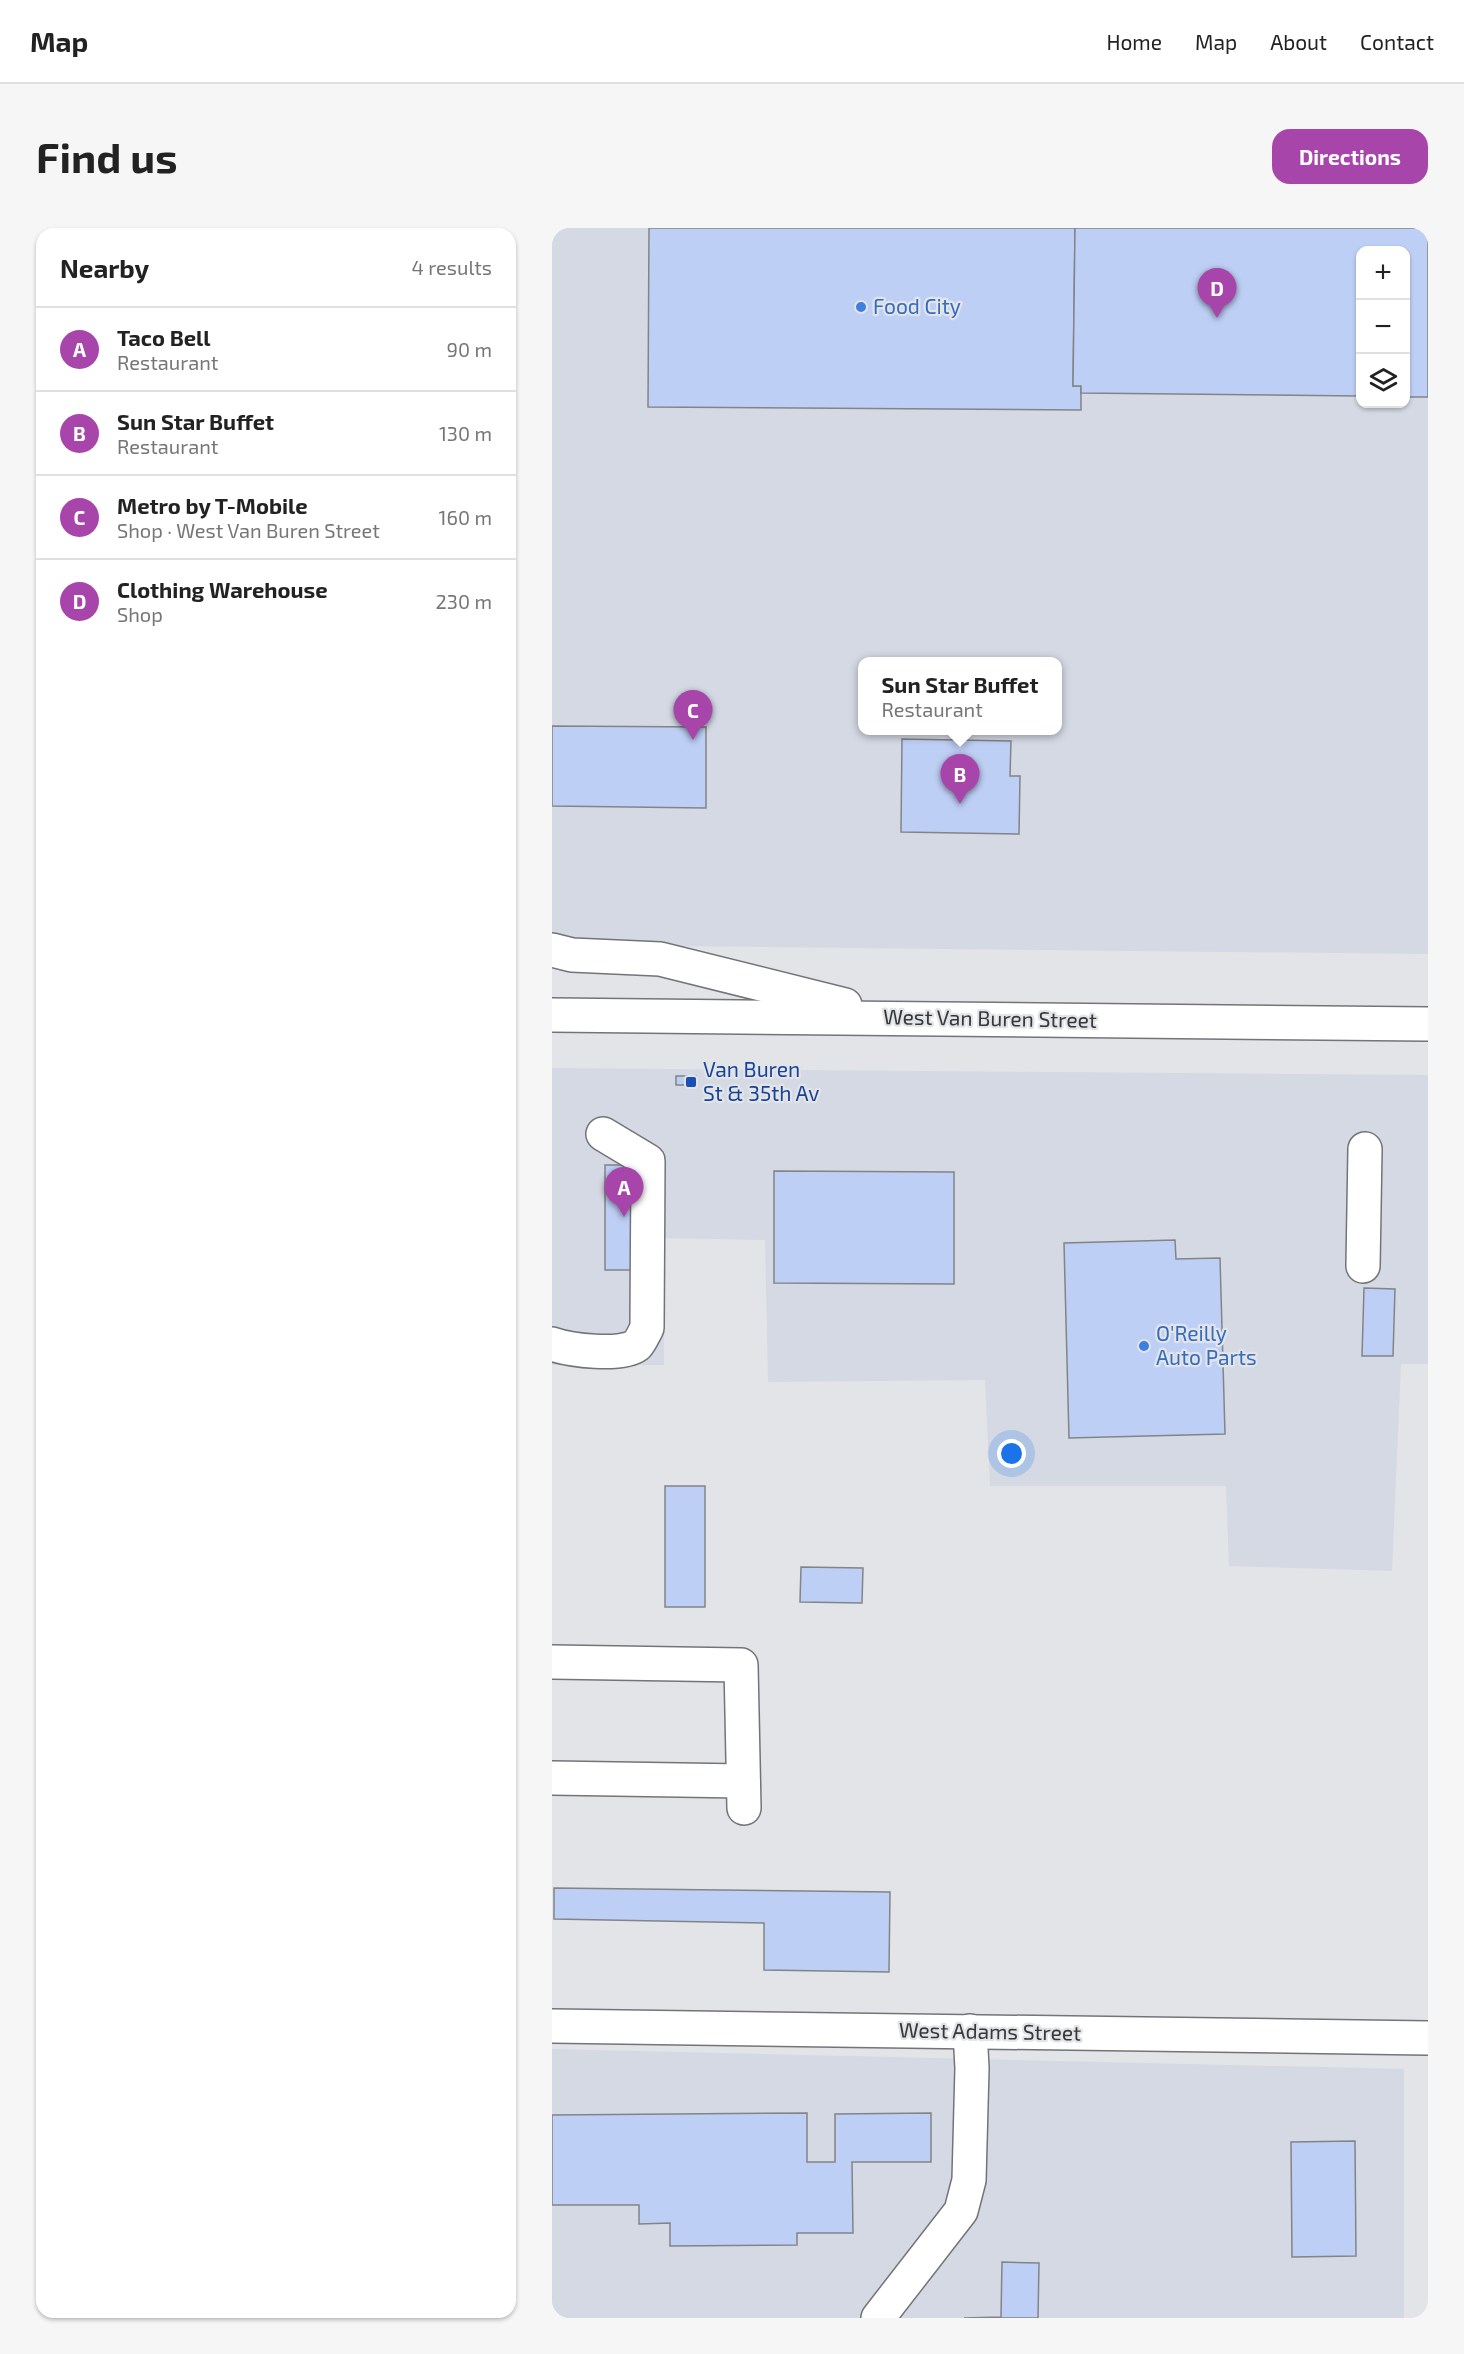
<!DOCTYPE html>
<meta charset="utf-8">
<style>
:root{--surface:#fff;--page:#f6f6f6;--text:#222;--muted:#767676;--line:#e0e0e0;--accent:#a845ab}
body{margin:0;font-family:"Exo 2",sans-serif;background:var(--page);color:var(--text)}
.controls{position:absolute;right:18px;top:18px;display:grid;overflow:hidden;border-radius:12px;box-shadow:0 2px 4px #0004}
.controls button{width:54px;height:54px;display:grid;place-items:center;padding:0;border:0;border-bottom:2px solid var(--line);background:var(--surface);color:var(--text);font:30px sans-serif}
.you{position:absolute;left:460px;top:1226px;width:21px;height:21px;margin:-15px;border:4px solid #fff;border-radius:50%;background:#1a73e8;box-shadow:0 0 0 9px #1a73e833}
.badge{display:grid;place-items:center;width:39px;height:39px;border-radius:50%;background:var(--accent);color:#fff;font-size:20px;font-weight:700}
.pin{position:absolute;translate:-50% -50px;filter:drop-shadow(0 2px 3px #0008)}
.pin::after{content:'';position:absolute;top:32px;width:21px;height:18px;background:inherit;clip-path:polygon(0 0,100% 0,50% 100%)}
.popup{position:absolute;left:306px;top:429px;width:204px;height:78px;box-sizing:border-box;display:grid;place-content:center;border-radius:12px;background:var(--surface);filter:drop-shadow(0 2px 4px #0005);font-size:20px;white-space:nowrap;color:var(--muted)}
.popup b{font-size:22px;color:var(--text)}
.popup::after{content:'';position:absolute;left:50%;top:100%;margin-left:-12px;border:12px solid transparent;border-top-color:var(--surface)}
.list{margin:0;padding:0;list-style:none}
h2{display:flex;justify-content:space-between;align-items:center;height:78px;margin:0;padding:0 24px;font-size:26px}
h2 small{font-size:20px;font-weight:400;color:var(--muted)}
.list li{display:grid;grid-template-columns:39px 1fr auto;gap:18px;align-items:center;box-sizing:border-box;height:84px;padding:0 24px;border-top:2px solid var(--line)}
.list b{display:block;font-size:22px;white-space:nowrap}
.list p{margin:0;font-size:20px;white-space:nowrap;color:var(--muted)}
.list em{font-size:20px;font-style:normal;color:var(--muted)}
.icon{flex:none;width:33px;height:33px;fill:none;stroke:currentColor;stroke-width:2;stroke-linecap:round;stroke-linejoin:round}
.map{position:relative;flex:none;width:876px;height:2090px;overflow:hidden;border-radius:18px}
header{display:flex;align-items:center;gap:36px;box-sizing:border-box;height:84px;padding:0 30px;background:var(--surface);border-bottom:2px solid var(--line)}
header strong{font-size:28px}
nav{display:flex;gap:33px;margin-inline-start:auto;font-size:21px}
.intro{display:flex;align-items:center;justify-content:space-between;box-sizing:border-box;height:144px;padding:0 36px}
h1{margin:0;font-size:42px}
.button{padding:15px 27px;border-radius:18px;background:var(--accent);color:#fff;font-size:21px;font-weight:700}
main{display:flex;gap:36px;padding:0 36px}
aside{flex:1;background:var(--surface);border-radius:18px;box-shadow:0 2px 4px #0004}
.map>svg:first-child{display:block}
</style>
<header>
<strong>Map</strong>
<nav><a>Home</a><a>Map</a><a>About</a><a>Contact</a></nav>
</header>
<div class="intro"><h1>Find us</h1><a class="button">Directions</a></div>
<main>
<aside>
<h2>Nearby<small>4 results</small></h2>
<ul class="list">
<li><span class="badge">A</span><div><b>Taco Bell</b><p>Restaurant</p></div><em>90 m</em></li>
<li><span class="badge">B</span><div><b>Sun Star Buffet</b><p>Restaurant</p></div><em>130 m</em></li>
<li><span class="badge">C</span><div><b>Metro by T-Mobile</b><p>Shop · West Van Buren Street</p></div><em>160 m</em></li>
<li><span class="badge">D</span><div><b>Clothing Warehouse</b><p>Shop</p></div><em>230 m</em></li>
</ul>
</aside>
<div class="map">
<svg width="876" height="2090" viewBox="0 0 876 2090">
<rect width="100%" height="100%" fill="#e2e4e8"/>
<!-- built -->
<g fill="#d4d9e4" fill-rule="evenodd">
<path d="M0,0H876V726L7,717L0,715ZM808,22H854V176H808ZM310,434H506V502H310Z"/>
<path d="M0,840L876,847V1136H849L840,1343L677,1338L674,1258H438L433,1152L216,1154L213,1012L111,1010L112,1137H0Z"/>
<path d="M0,1821L852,1841V2090H0Z"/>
</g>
<!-- building -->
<g fill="#becff5" stroke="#838488" stroke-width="1.5">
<path d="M97,0H523L521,158H529V182L96,179Z"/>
<path d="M523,0H876V169H854V22H808V168L529,165V158H521Z"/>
<path d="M0,498L154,499V580L0,578Z"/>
<path d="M350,511L459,513L458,548H468L467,606L349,604Z"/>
<rect x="124" y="848" width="20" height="9"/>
<rect x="53" y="937" width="37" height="105"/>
<path d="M222,943L402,944V1056L222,1055Z"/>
<path d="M623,1012L624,1031L668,1030L673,1206L517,1210L512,1015Z"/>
<path d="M812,1060L843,1061L841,1128H810Z"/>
<rect x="113" y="1258" width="40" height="121"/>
<path d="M249,1339L311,1340L310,1375L248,1374Z"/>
<path d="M2,1660L338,1664L337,1744L212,1742V1695L2,1691Z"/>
<path d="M255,1885V1934H283V1886L379,1885V1934H300L301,2005H245V2017L118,2018V1995L87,1996V1977H0V1887Z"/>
<path d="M803,1913L804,2028L740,2029L739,1914Z"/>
<path d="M450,2034L487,2035L486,2090H412L449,2089Z"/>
</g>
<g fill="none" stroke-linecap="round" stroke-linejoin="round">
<!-- minor casing -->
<g stroke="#737478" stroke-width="36">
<g id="minor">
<path d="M811,1038L813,921"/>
<path d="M0,1116C17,1122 69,1129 85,1117C89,1113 92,1105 95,1100L96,933L51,906"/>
<path d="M0,1434L189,1437L192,1580"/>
<path d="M0,1550L191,1553"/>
<path d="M0,1798L876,1810"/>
<path d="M326,2090L409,1983L417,1952L420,1840L418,1803"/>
</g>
</g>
<!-- major casing -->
<g stroke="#737478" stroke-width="36">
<g id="major">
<path d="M0,722L20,727L108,731L293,777"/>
<path d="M0,787L876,796"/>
</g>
</g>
<!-- minor -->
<use href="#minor" stroke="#fff" stroke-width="33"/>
<!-- major -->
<use href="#major" stroke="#fff" stroke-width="33"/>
</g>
<!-- markers -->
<g fill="#3f7fe0" stroke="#e2e4e8" stroke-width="2">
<circle cx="309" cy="79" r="6"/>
<circle cx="592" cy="1118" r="6"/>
</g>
<rect fill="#1a4fb4" stroke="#e2e4e8" stroke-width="2" x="133" y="848" width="12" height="12" rx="3"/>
<g text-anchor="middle" stroke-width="4.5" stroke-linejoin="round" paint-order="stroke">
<!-- shop labels -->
<g font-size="21" fill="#366cbe" stroke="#e2e4e8" text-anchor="start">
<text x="321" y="86">Food City</text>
<text x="604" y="1113">O'Reilly<tspan x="604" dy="24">Auto Parts</tspan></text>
</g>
<!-- street labels -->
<g font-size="21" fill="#363738" stroke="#e2e4e8">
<text transform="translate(438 791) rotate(1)" y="7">West Van Buren Street</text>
<text transform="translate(438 1804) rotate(1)" y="7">West Adams Street</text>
</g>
<!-- transit labels -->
<g font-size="21" fill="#164399" stroke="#e2e4e8" text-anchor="start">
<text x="151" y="849">Van Buren<tspan x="151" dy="24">St &amp; 35th Av</tspan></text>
</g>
</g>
</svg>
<div class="controls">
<button>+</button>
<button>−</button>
<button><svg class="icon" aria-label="layers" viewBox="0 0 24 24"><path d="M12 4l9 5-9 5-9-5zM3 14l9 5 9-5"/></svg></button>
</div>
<div class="you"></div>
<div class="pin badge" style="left:72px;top:989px">A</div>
<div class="pin badge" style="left:408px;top:576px">B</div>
<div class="popup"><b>Sun Star Buffet</b>Restaurant</div>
<div class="pin badge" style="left:141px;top:512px">C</div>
<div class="pin badge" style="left:665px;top:90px">D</div>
</div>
</main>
